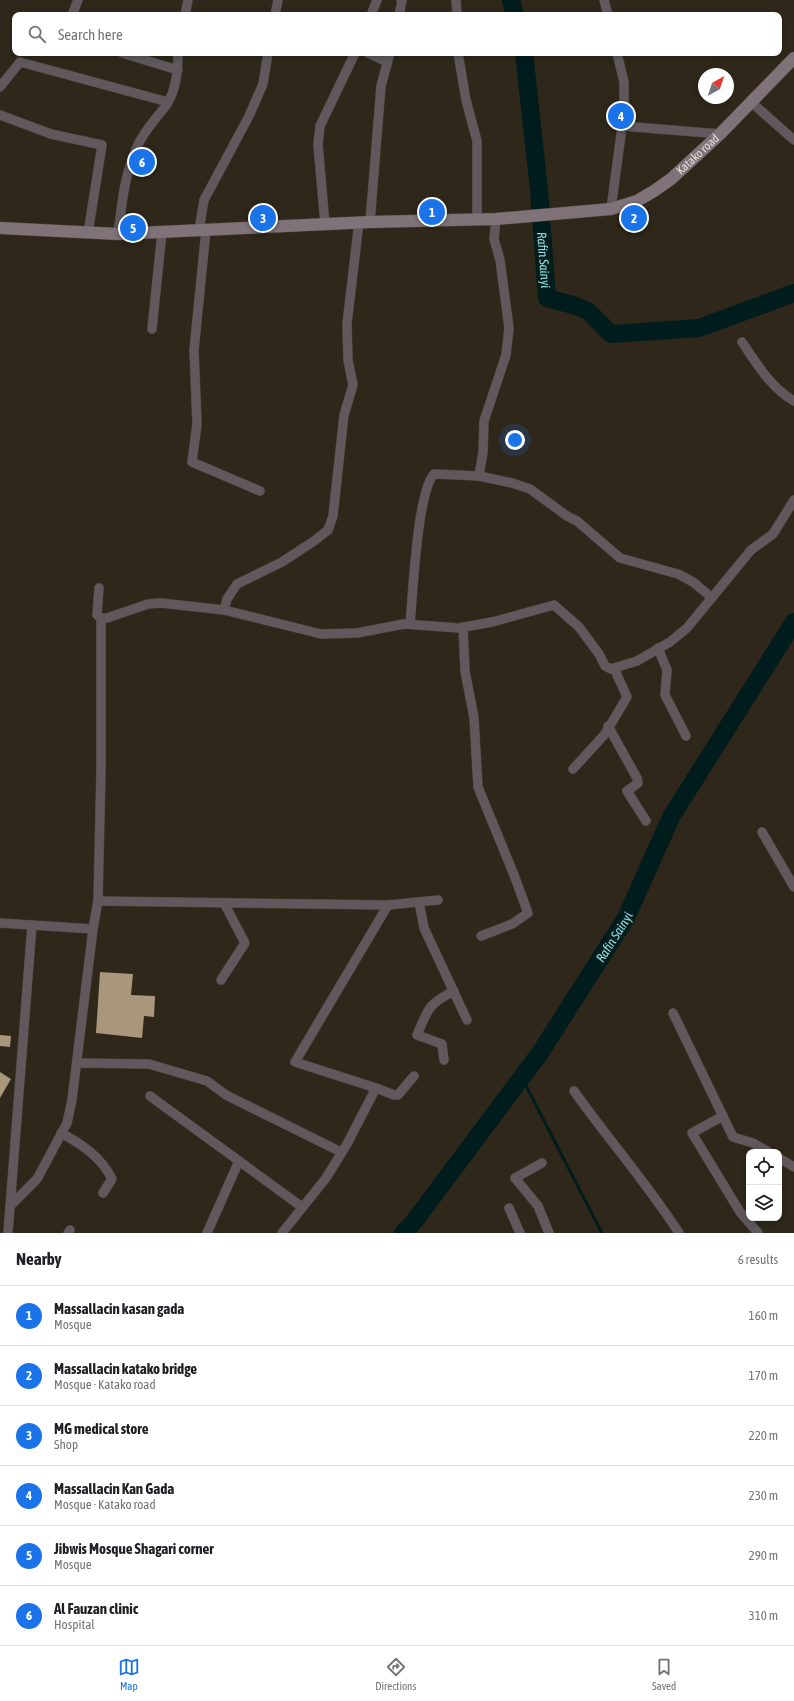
<!DOCTYPE html>
<meta charset="utf-8">
<style>
:root{--surface:#fff;--page:#f2f2f2;--text:#202124;--muted:#757577;--line:#e0e0e0;--accent:#1a73e8}
body{margin:0;font-family:"Asap Condensed",sans-serif;background:var(--page);color:var(--text)}
.controls{position:absolute;right:12px;bottom:12px;display:grid;overflow:hidden;border-radius:8px;box-shadow:0 2px 6px #0003}
.controls button{width:36px;height:36px;display:grid;place-items:center;padding:0;border:0;border-bottom:1px solid var(--line);background:var(--surface);color:var(--text);font:20px sans-serif}
.compass{position:absolute;left:698px;top:68px;width:36px;height:36px;border-radius:50%;background:var(--surface);box-shadow:0 2px 6px #0003;rotate:40deg}
.you{position:absolute;left:515px;top:440px;width:14px;height:14px;margin:-10px;border:3px solid #fff;border-radius:50%;background:#1a73e8;box-shadow:0 0 0 6px #1a73e833}
.badge{display:grid;place-items:center;width:26px;height:26px;border-radius:50%;background:var(--accent);color:#fff;font-size:13px;font-weight:700}
.pin{position:absolute;translate:-50% -50%;border:2px solid #fff;box-shadow:0 1px 4px #0006}
.list{margin:0;padding:0;list-style:none}
h2{display:flex;justify-content:space-between;align-items:center;height:52px;margin:0;padding:0 16px;font-size:17px}
h2 small{font-size:13px;font-weight:400;color:var(--muted)}
.list li{display:grid;grid-template-columns:26px 1fr auto;gap:12px;align-items:center;box-sizing:border-box;height:60px;padding:0 16px;border-top:1px solid var(--line)}
.list b{display:block;font-size:15px;white-space:nowrap}
.list p{margin:0;font-size:13px;white-space:nowrap;color:var(--muted)}
.list em{font-size:13px;font-style:normal;color:var(--muted)}
.icon{flex:none;width:22px;height:22px;fill:none;stroke:currentColor;stroke-width:2;stroke-linecap:round;stroke-linejoin:round}
.map{position:relative;flex:none;width:794px;height:1233px;overflow:hidden}
.search{position:absolute;background:var(--surface);box-shadow:0 2px 6px #0003;left:12px;right:12px;top:12px;height:44px;display:flex;align-items:center;gap:10px;box-sizing:border-box;padding:0 14px;border-radius:8px;color:var(--muted);font-size:15px}
.sheet{height:412px;background:var(--surface)}
nav{display:flex;justify-content:space-around;align-items:center;box-sizing:border-box;height:56px;border-top:1px solid var(--line);background:var(--surface);font-size:11px;color:var(--muted)}
nav a{display:grid;justify-items:center;gap:2px}
nav .on{color:var(--accent)}
.map>svg:first-child{display:block}
</style>
<div class="map">
<svg width="794" height="1233" viewBox="0 0 794 1233">
<rect width="100%" height="100%" fill="#2e271a"/>
<g fill="none" stroke-linecap="round" stroke-linejoin="round">
<!-- stream -->
<path stroke="#001c1d" stroke-width="3" d="M522,1078L602,1233"/>
<!-- river -->
<g stroke="#001c1d" stroke-width="18">
<path d="M511,0L515,15"/>
<path id="s1" d="M524,53L539,190L547,298L573,305L588,311L611,334L699,328L794,293"/>
<path id="s2" d="M403,1233L413,1223L540,1053L626,918L671,817L794,622"/>
</g>
</g>
<!-- building -->
<g fill="#a8977a">
<path d="M100,972L133,974L131,995L155,996L154,1017L144,1016L142,1038L96,1033Z"/>
<path d="M0,1035L11,1036L10,1047L0,1046Z"/>
<path d="M0,1072L11,1079L0,1098Z"/>
</g>
<g fill="none" stroke-linecap="round" stroke-linejoin="round">
<!-- street casing -->
<g stroke="#4b4538" stroke-width="10">
<g id="street">
<path d="M456,0L457,15"/>
<path d="M604,0L608,15"/>
<path d="M72,15L78,0"/>
<path d="M185,15L188,0"/>
<path d="M275,15L278,0"/>
<path d="M371,15L377,0"/>
<path d="M399,15L402,1L401,0"/>
<path d="M122,53L178,70"/>
<path d="M368,53L387,62"/>
<path d="M458,53L466,100L477,141V218"/>
<path d="M0,87L20,62L168,102"/>
<path d="M751,102L794,140"/>
<path d="M0,115L51,134L102,145L88,233"/>
<path d="M622,126L720,134"/>
<path d="M611,209L624,112V82L617,53"/>
<path d="M370,222L381,86L390,53"/>
<path d="M325,224L318,145L320,126L355,53"/>
<path d="M199,230L204,200L249,116L263,84L268,53"/>
<path d="M206,230L194,350L197,424L192,462L260,491"/>
<path d="M118,234C122,203 124,176 137,147C144,130 157,118 167,104C176,90 178,69 178,53"/>
<path d="M152,329L162,232"/>
<path d="M742,342C757,364 770,387 794,401"/>
<path d="M479,476L483,452L484,421L506,355L509,328L500,260L494,239L496,219"/>
<path d="M99,588L97,615L101,618H107L148,604L161,603L224,610L321,634L357,633L404,624L459,628L492,622L554,605L579,627L599,654L605,666L611,669L637,661L670,642L687,628L751,550L773,534L794,500"/>
<path d="M224,610L227,599L237,584L282,562L314,541L328,530L333,516L344,415L353,385L348,360L347,324L359,222"/>
<path d="M410,624C413,594 417,493 434,474L479,476L512,483L530,489L567,516L577,521L620,558L678,574L693,582L711,597"/>
<path d="M463,627L465,671L474,718L478,787L514,875L528,913L512,924L481,936"/>
<path d="M658,648L667,670L665,695L686,736"/>
<path d="M608,726L637,778L638,783L627,791L646,821"/>
<path d="M573,769L605,734L627,697L614,668"/>
<path d="M762,832L794,887"/>
<path d="M98,901L388,905L438,900"/>
<path d="M419,902L424,928L467,1020"/>
<path d="M0,923L93,929"/>
<path d="M221,980L245,943L224,903"/>
<path d="M673,1013L733,1137L753,1143L769,1152"/>
<path d="M444,1060L442,1044L417,1035C428,1009 428,1004 454,991"/>
<path d="M77,1063L149,1064L207,1081L226,1095L341,1152"/>
<path d="M376,1088L394,1095H398L414,1076"/>
<path d="M574,1091C608,1139 647,1183 679,1233"/>
<path d="M150,1096L302,1207"/>
<path d="M723,1116L692,1133L740,1212L758,1233"/>
<path d="M61,1133C83,1145 101,1157 112,1179L103,1193"/>
<path d="M779,1158L794,1167"/>
<path d="M542,1163L515,1178L538,1206L549,1233"/>
<path d="M10,1206L37,1179L67,1123L72,1100L93,929L98,901L101,769V618"/>
<path d="M509,1208L520,1233"/>
<path d="M8,1233L32,925"/>
<path d="M68,1233L70,1230"/>
<path d="M207,1233L239,1161"/>
<path d="M282,1233L326,1178L347,1144L376,1088L295,1062L388,905"/>
</g>
</g>
<!-- secondary casing -->
<g stroke="#4b4538" stroke-width="13">
<g id="secondary">
<path id="s3" d="M0,228L118,234L370,222L496,219L611,209L637,201L654,191L671,179L720,134L794,58"/>
</g>
</g>
<!-- street -->
<use href="#street" stroke="#60585c" stroke-width="9"/>
<!-- secondary -->
<use href="#secondary" stroke="#7f7379" stroke-width="12"/>
</g>
<g text-anchor="middle" stroke-width="4" stroke-linejoin="round" paint-order="stroke">
<!-- street labels -->
<g font-size="12" fill="#e5e0d8" stroke="#14100b">
<text dy="4" stroke="none"><textPath href="#s3" startOffset="716">Katako road</textPath></text>
</g>
<!-- water labels -->
<g font-size="13" font-style="italic" fill="#95e1e3" stroke="#14100b">
<text dy="5" stroke="none"><textPath href="#s1" startOffset="208">Rafin Sainyi</textPath></text>
<text dy="5" stroke="none"><textPath href="#s2" startOffset="364">Rafin Sainyi</textPath></text>
</g>
</g>
</svg>
<div class="controls">
<button><svg class="icon" aria-label="locate" viewBox="0 0 24 24"><circle cx="12" cy="12" r="6"/><path d="M12 2v4M12 18v4M2 12h4M18 12h4"/></svg></button>
<button><svg class="icon" aria-label="layers" viewBox="0 0 24 24"><path d="M12 4l9 5-9 5-9-5zM3 14l9 5 9-5"/></svg></button>
</div>
<svg class="compass" viewBox="-18 -18 36 36"><path d="M0-13l5 13h-10z" fill="#e53935"/><path d="M0 13l5-13h-10z" fill="#757577"/></svg>
<div class="you"></div>
<div class="pin badge" style="left:432px;top:212px">1</div>
<div class="pin badge" style="left:634px;top:218px">2</div>
<div class="pin badge" style="left:263px;top:218px">3</div>
<div class="pin badge" style="left:621px;top:116px">4</div>
<div class="pin badge" style="left:133px;top:228px">5</div>
<div class="pin badge" style="left:142px;top:162px">6</div>
<div class="search"><svg class="icon" aria-label="search" viewBox="0 0 24 24"><circle cx="10" cy="10" r="6"/><path d="M15 15l6 6"/></svg>Search here</div>
</div>
<section class="sheet">
<h2>Nearby<small>6 results</small></h2>
<ul class="list">
<li><span class="badge">1</span><div><b>Massallacin kasan gada</b><p>Mosque</p></div><em>160 m</em></li>
<li><span class="badge">2</span><div><b>Massallacin katako bridge</b><p>Mosque · Katako road</p></div><em>170 m</em></li>
<li><span class="badge">3</span><div><b>MG medical store</b><p>Shop</p></div><em>220 m</em></li>
<li><span class="badge">4</span><div><b>Massallacin Kan Gada</b><p>Mosque · Katako road</p></div><em>230 m</em></li>
<li><span class="badge">5</span><div><b>Jibwis Mosque Shagari corner</b><p>Mosque</p></div><em>290 m</em></li>
<li><span class="badge">6</span><div><b>Al Fauzan clinic</b><p>Hospital</p></div><em>310 m</em></li>
</ul>
</section>
<nav>
<a class="on"><svg class="icon" aria-label="map" viewBox="0 0 24 24"><path d="M3 6l6-2 6 2 6-2v14l-6 2-6-2-6 2zM9 4v14M15 6v14"/></svg>Map</a>
<a><svg class="icon" aria-label="directions" viewBox="0 0 24 24"><path d="M12 3l9 9-9 9-9-9zM9 14v-3h6M13 9l2 2-2 2"/></svg>Directions</a>
<a><svg class="icon" aria-label="saved" viewBox="0 0 24 24"><path d="M7 4h10v16l-5-4-5 4z"/></svg>Saved</a>
</nav>
